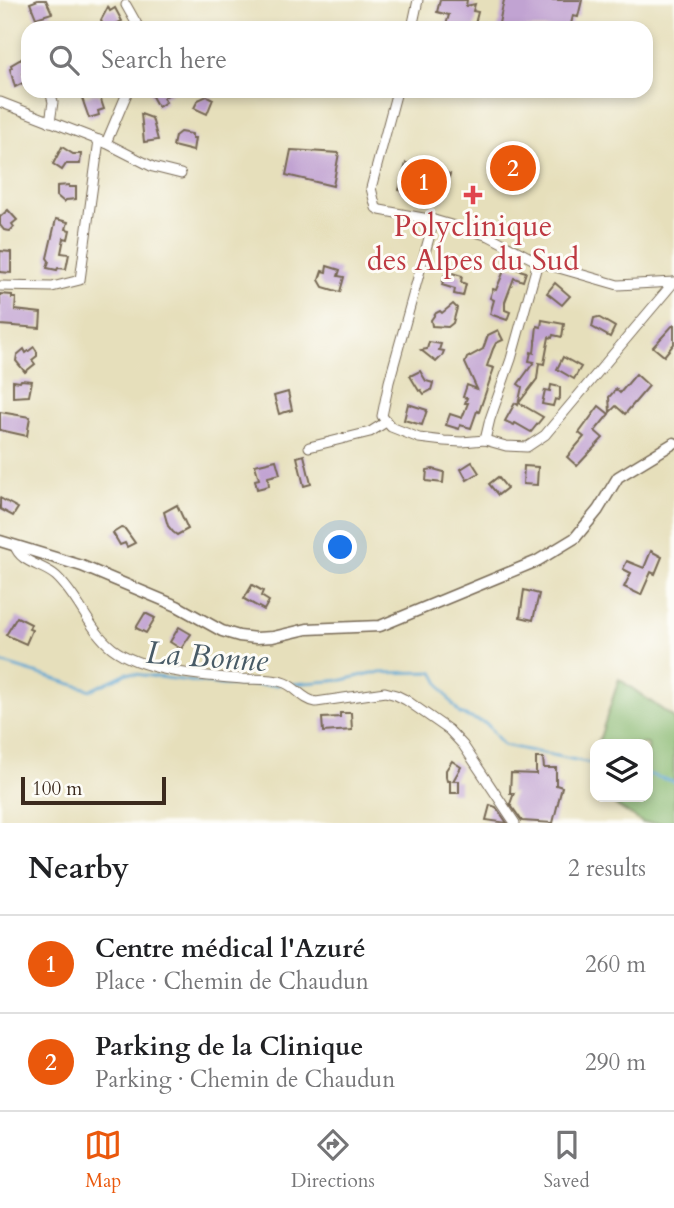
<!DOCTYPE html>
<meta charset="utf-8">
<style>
:root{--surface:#fff;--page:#f6f6f6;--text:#202124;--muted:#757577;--line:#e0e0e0;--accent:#ea580c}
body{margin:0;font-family:Cardo,serif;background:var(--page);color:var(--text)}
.controls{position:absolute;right:21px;bottom:21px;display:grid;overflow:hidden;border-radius:14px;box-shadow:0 4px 10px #0003}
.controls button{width:63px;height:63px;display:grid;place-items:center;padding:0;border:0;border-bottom:2px solid var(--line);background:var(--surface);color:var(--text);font:35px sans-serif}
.scale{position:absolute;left:21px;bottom:18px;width:145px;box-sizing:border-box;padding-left:7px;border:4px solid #3b2a1e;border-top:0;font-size:19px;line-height:24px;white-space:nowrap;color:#3b2a1e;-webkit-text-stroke:5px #fdfcf7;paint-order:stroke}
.you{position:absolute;left:341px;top:548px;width:24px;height:24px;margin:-18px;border:5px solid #fff;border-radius:50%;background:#1a73e8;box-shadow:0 0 0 10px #1a73e833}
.badge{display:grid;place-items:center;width:46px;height:46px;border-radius:50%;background:var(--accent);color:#fff;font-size:23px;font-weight:700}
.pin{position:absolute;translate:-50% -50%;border:4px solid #fff;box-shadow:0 2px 7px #0006}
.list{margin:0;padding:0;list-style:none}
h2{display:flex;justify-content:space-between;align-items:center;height:91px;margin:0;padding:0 28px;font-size:30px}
h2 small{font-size:23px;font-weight:400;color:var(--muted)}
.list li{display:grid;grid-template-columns:46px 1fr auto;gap:21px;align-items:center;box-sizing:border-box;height:98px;padding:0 28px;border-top:2px solid var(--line)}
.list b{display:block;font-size:26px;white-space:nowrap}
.list p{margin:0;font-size:23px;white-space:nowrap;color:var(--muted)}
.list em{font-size:23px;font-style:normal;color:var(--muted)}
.icon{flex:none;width:38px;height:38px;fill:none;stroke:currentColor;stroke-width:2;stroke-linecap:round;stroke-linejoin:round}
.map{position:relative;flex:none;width:674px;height:823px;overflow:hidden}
.search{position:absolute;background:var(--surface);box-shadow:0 4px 10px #0003;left:21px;right:21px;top:21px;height:77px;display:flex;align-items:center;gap:18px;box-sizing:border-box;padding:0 24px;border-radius:21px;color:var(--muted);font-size:26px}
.sheet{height:287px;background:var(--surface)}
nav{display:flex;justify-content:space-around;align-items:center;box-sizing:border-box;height:98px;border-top:2px solid var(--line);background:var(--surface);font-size:19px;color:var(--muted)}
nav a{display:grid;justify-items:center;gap:4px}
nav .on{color:var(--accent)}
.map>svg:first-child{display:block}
</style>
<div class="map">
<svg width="674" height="823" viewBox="0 0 674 823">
<rect width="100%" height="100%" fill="#fdfcf7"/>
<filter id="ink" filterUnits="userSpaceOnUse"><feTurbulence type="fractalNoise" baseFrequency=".0143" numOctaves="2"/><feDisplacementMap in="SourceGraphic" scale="14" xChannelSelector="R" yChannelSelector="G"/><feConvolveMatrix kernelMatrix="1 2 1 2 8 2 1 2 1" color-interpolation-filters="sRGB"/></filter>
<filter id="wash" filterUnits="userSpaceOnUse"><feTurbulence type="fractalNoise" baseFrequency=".00686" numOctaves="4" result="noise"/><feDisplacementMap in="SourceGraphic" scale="28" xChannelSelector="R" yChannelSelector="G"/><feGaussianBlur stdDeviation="1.57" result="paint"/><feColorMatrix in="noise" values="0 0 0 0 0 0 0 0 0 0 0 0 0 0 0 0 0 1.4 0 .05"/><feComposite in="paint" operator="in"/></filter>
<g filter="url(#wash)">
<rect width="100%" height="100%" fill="#e6dfbb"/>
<!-- forest -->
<path fill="#8bba73" stroke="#637248" stroke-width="2" d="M619,679L674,718V823H643L603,797H648V744H598Z"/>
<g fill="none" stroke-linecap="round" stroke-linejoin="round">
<!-- stream -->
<g stroke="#5ba5d3" stroke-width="2.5">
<path d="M0,662L91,690L127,673L220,685H279"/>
<path d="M292,684L343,680L372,673L433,672L443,691L460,714L487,724L503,745L595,764"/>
<path d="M648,774L674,782"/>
</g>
</g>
<g id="blocks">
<!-- building -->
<g fill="#c1a3d2">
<path d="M38,0H46L52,13L36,18L30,3Z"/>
<path d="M440,0H467L466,6L475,4L473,11L478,12L474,28H445L449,15L437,12Z"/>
<path d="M504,0H582L578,17L573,16L570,28H498Z"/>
<path d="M108,7L110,11L115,8L122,21L114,25L116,28H104L101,20Z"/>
<path d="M23,58L28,61L23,73L27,81L15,87L10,69L12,68L11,65Z"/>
<path d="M149,91H175L163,98L166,102L158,107Z"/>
<path d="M92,94H99L104,109L98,111L99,115L89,118L82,98Z"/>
<path d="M207,96L213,99L207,114L194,108L198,100Z"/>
<path d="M141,114L152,118L158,140L144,142Z"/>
<path d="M180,132L192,134V138H195L193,151L173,146L175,136Z"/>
<path d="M62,147L73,154H81L80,164H66L62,170L53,164Z"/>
<path d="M291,150L339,153L333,186L286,175Z"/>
<path d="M406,163L450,174L442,201L399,190Z"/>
<path d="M69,185V187H76V199L66,200L64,202L57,196V186Z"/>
<path d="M8,210L17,220L12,224L14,227L10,231L4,230L0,225V217Z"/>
<path d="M56,219L68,222L66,229L70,230L68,239L64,238L61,253L69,254L66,269L58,268L57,270L47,268L49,261L47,258Z"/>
<path d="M0,251L11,252V273L0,272Z"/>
<path d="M327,266L340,270L338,276L344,277L340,292L323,287L319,280L322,271L326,272Z"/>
<path d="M506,266L526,272L523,281L514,278L505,302V310L510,312L507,320L490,314L494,300L490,298L493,289L496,290Z"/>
<path d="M452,273L462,276L461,282L466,284L463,296L454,294L455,289L442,285L444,276L450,277Z"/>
<path d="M555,283L570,296L562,305L547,293Z"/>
<path d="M0,294L12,295V298H16L15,310L41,313L40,328L0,325Z"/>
<path d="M453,304L457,308L453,323L448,327L432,326L431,320L436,313L440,311L442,313Z"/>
<path d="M598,317L615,327L610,337L592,327L594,318Z"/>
<path d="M542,320L564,324L562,337L553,335L552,338L549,337L544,364L539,363L537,379L519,403L543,417L531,432L515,423L514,425L505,421L515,403L518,405L522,387L518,384L534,362L529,361L531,352L534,353L537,326L541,327Z"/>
<path d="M674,324V344L664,356L653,347Z"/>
<path d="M498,330L503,340L496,343L493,349L487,366L494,368L479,412L477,411L471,428L460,425L459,429L446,425L450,414L462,418L468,403H465L467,398L463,397L467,385L477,389L465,363L467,358L483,349L488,335Z"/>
<path d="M429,342L441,344L439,350L444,351L442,356L436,362L421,350L427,349Z"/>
<path d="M34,347L37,352V356L32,360L35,364L25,372L16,361L17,355L24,349L26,353Z"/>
<path d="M563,357L581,367L574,379L557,369Z"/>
<path d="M420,371L426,381L433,383L431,390L424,394L421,390L419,391L410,376Z"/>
<path d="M636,374L649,386L625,414L616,406L610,412L609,397L616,389L620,393Z"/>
<path d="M21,380L32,381L29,396L13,397V381L20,382Z"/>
<path d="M551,385L560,387V397L558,400L555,399L553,406L542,404L545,390L550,391Z"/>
<path d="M288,392L292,410L279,414L274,396Z"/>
<path d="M408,404L427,410L422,425L404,420Z"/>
<path d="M599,406L609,414L595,431L603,438L577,466L567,457L584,437L579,433Z"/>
<path d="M0,412L30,417L27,436L0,430Z"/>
<path d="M304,455L311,484L304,486L297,457Z"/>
<path d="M276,460L280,474L268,477L269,486L257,489L255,480L259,479L255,465Z"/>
<path d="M472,462L479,473L467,480L461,469Z"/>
<path d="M524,466L538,467L537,485L523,484Z"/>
<path d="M433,469L444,472L443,483L426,481L427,470Z"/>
<path d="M498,477L507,488L498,495L489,484Z"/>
<path d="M0,498L18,508L13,516L0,509Z"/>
<path d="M177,505L188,529L177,535L173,532L168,526L164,512Z"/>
<path d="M121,528L125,529L135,543L127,547L125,543L120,545L113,533Z"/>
<path d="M651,551L662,557L655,574L651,572L641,595L624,587L631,573L623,569L627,561L644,568Z"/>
<path d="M252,585L263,591L261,596L269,601L264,610L244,599Z"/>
<path d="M524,590L539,594L533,620L520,617Z"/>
<path d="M145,613L155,618L146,633L136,628Z"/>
<path d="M17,617L31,624L29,629L32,630L26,644L6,635Z"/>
<path d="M179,627L191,634L181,649L170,642Z"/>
<path d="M340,713H351L352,730L323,732L322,718L340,717Z"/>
<path d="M536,758H543L544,768H556V785L562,787L553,823L522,821L510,804L514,793H510L511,773L536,774Z"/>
<path d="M452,761L461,767L453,781H459V793H450V781H447L446,777V770Z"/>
<path d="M490,805L496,807L507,823L486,820Z"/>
</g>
</g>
</g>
<g filter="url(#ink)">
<use href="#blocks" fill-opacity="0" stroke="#776955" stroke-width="2"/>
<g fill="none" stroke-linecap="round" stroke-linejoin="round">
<!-- minor casing -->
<g stroke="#776955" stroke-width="11">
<g id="minor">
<path d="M126,5L139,28"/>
<path d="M412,28L418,0"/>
<path d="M50,91L53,102L50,122"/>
<path d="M397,91L371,188L376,208L380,210L434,220L489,236L538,262L618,285L674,282"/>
<path d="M0,102L106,143L153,167L181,174"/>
<path d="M106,143L128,91"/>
<path d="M434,220L389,382L382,416L391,427L419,438L444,441L462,442L485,440L506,446L527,447L545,435L674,282"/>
<path d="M0,286L52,287L80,280L99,140"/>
<path d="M485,440L490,419L511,359L538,262"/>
<path d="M309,447L370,432L386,422"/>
<path d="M15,546C20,563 44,565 56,576C79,597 89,630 112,648C143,672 205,676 242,679C255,680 273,678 285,683C297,688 303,700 316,702L385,692L396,695L406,700L449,730L463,745L515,823"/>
</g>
</g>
<!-- tertiary casing -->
<g stroke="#776955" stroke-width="13">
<path id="tertiary" d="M0,541L82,566L177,606L222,631L239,636L256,638L273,637L307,629L380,626L537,561L575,538L598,510L618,477L674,443"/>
</g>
<!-- minor -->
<use href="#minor" stroke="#fff" stroke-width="9"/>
<!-- tertiary -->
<use href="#tertiary" stroke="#fff" stroke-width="10"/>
</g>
</g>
<!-- markers -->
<path fill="#e0444e" stroke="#fdfcf7" stroke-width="2.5" d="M469.5 184.5h7v7h7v7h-7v7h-7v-7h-7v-7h7z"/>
<g text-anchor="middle" stroke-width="6" stroke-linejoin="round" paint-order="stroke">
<!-- health labels -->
<g font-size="30" fill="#be3a42" stroke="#fdfcf7">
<text x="473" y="236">Polyclinique<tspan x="473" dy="34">des Alpes du Sud</tspan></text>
</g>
<!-- water labels -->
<g font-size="32" font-style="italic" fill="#485b66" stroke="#fdfcf7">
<text transform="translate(207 656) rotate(4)" y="11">La Bonne</text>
</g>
</g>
</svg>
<div class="controls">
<button><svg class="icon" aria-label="layers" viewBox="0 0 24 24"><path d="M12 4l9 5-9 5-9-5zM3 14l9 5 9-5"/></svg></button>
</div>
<div class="scale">100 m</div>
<div class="you"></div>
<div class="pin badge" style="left:424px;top:182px">1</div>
<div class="pin badge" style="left:513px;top:168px">2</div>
<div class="search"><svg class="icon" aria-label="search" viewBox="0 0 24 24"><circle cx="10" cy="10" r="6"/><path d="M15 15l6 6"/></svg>Search here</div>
</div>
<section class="sheet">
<h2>Nearby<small>2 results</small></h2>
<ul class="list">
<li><span class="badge">1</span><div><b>Centre médical l'Azuré</b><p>Place · Chemin de Chaudun</p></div><em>260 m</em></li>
<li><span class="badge">2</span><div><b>Parking de la Clinique</b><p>Parking · Chemin de Chaudun</p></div><em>290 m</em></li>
</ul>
</section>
<nav>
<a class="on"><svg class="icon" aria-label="map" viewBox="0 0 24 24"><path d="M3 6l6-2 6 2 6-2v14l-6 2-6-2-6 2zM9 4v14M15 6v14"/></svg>Map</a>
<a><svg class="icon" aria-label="directions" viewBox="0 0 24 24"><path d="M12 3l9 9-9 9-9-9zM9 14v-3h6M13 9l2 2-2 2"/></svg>Directions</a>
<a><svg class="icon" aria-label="saved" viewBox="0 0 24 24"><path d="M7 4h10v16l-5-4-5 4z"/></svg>Saved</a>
</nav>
